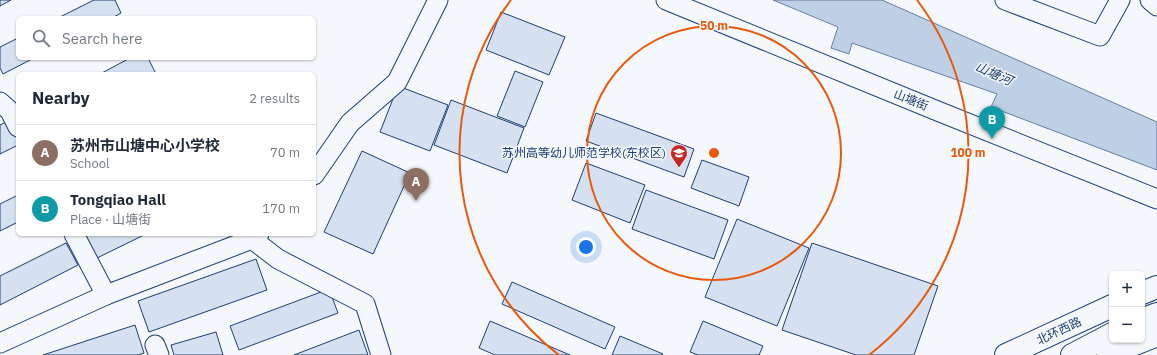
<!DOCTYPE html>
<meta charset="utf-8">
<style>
:root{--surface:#fff;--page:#f2f2f3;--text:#1f2937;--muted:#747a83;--line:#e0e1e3;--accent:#c62828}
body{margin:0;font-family:"IBM Plex Sans","Noto Sans SC",sans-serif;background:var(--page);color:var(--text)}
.controls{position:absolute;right:12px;bottom:12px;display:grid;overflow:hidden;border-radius:6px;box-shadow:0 1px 3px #0004}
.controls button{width:36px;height:36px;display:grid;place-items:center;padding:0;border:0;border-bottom:1px solid var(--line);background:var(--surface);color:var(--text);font:20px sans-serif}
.you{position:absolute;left:586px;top:247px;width:14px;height:14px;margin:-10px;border:3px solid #fff;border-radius:50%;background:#1a73e8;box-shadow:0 0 0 6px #1a73e833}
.badge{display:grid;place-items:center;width:26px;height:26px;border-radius:50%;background:var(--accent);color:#fff;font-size:13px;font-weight:700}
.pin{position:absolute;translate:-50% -33px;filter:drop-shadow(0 1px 2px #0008)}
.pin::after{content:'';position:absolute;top:21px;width:14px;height:12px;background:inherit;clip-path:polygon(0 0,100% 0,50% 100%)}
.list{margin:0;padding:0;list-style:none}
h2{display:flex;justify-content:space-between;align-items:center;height:52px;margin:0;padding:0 16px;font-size:17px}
h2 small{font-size:13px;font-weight:400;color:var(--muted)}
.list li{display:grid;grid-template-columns:26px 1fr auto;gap:12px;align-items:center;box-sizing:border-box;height:56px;padding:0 16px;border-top:1px solid var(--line)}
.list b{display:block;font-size:15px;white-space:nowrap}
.list p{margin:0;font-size:13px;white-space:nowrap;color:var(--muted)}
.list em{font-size:13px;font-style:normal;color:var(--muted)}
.icon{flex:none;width:22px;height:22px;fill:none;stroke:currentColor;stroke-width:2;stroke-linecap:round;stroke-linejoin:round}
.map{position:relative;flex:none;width:1157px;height:355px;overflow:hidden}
.search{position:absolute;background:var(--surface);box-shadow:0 1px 3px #0004;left:16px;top:16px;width:300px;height:44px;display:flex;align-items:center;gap:10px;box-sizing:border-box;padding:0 14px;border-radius:6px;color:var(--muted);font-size:15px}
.panel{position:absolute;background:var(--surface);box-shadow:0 1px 3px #0004;left:16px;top:72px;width:300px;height:164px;border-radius:6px}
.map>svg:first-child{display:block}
</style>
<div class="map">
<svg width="1157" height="355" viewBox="0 0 1157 355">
<rect width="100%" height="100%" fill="#f4f7fb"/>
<!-- water -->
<path fill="#bed0e5" stroke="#687fa3" d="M773,0H882L1157,122V170L991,107L997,94L852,43L849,54L831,48L838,27Z"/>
<!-- building -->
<g fill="#d5e0f0" stroke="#1d3f73">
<path d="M0,0H11L0,6Z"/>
<path d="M94,0H115L121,13L112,18H58Z"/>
<path d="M501,12L565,37L549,75L486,50Z"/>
<path d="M18,38V58H34L3,74L0,68V47Z"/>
<path d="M130,58H148L156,74H100Z"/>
<path d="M515,71L543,82L525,127L497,116Z"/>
<path d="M398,86L448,105L430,151L380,132Z"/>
<path d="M451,100L524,128L507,173L434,145Z"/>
<path d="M596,113L694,149L684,177L586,141Z"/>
<path d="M8,121L18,140V145L0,154V125Z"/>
<path d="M362,151L410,173L373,254L324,232Z"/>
<path d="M702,160L749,177L739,206L691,188Z"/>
<path d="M586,163L645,185L630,223L572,200Z"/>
<path d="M646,190L728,220L714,259L632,229Z"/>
<path d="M18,195V222L0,231V204Z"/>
<path d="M737,219L809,248L777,326L705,297Z"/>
<path d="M85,234H146L95,259Z"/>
<path d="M66,243L78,265L0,305V276Z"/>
<path d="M812,243L938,286L914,355H856L782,330Z"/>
<path d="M256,259L267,290L149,332L138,301Z"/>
<path d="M512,282L615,327L605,349L502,304Z"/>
<path d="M329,289L338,313L239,350L230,326Z"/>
<path d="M490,321L570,355H495L479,348Z"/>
<path d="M703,321L763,346L759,355H698L690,352Z"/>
<path d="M135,325L144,353L138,355H43Z"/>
<path d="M359,330L368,355H294Z"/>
<path d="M216,332L223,355H174L171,345Z"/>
<path d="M620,336L663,354L662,355H612Z"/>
</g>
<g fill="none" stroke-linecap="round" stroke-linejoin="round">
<!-- minor casing -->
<g stroke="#1d3f73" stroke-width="21">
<g id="minor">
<path d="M666,0L940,112L1157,199"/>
<path d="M1005,0L1100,36L1120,0"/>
<path d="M1150,0L1157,6"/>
<path d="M0,102L10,111L18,127"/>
<path d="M314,175L350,123L397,82L438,0"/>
<path d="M74,234L106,295"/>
<path d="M252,239L278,259L365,304L381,355"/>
<path d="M0,343L106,295L252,239L259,234"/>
<path d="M155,345L159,355"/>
</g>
</g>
<!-- major casing -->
<g stroke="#1d3f73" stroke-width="24">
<g id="major">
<path d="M1142,293L1157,287"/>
<path d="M1006,355L1112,306"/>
</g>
</g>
<!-- highway casing -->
<g stroke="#1d3f73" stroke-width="24">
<g id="highway">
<path d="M1142,320L1157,314"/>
<path d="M1072,355L1112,334"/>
<path d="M1108,355L1157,335"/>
</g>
</g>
<!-- minor -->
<use href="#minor" stroke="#f4f7fb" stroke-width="19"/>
<!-- major -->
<use href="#major" stroke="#f4f7fb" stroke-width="22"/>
<!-- highway -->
<use href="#highway" stroke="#f4f7fb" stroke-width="22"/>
</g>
<!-- distance rings -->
<g fill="none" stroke="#e8590c" stroke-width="2">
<circle cx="714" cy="153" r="127"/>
<path d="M559 355A254 254 0 0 1 511 0M917 0A254 254 0 0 1 869 355"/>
</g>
<!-- icons -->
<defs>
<g id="university-pin" transform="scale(0.9)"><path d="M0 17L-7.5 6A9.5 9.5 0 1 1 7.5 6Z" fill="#c62828" stroke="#f4f7fb"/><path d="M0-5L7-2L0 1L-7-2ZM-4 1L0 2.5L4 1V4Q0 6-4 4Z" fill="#fff"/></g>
</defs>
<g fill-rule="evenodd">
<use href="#university-pin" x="679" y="153"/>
</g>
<g text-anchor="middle" stroke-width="3" stroke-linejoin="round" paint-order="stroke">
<!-- street labels -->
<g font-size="12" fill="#1d3f73" stroke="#f4f7fb">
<text transform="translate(911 100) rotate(22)" y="4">山塘街</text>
<text transform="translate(1059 331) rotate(-25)" y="4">北环西路</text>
</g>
<!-- poi labels -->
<g font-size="12" fill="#1d3f73" stroke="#f4f7fb" text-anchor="end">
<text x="666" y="157">苏州高等幼儿师范学校(东校区)</text>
</g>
<!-- water labels -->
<g font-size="13" font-style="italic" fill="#1d3f73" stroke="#f4f7fb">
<text transform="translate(994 73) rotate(24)" y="5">山塘河</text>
</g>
</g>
<circle cx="714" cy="153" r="6" fill="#e8590c" stroke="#f4f7fb" stroke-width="2"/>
<g font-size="12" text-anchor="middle" font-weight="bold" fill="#e8590c" stroke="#f4f7fb" stroke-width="3" stroke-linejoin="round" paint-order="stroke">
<text x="714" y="30">50 m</text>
<text x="968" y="157">100 m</text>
</g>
</svg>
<div class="controls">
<button>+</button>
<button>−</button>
</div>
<div class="you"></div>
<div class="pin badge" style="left:416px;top:201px;background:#8d6e63">A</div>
<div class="pin badge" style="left:992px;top:139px;background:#0f9aa8">B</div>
<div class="search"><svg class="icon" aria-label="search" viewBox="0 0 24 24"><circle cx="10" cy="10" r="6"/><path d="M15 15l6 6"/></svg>Search here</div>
<section class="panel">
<h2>Nearby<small>2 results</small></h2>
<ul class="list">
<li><span class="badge" style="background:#8d6e63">A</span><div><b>苏州市山塘中心小学校</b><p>School</p></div><em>70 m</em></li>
<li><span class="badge" style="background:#0f9aa8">B</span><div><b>Tongqiao Hall</b><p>Place · 山塘街</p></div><em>170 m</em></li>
</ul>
</section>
</div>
